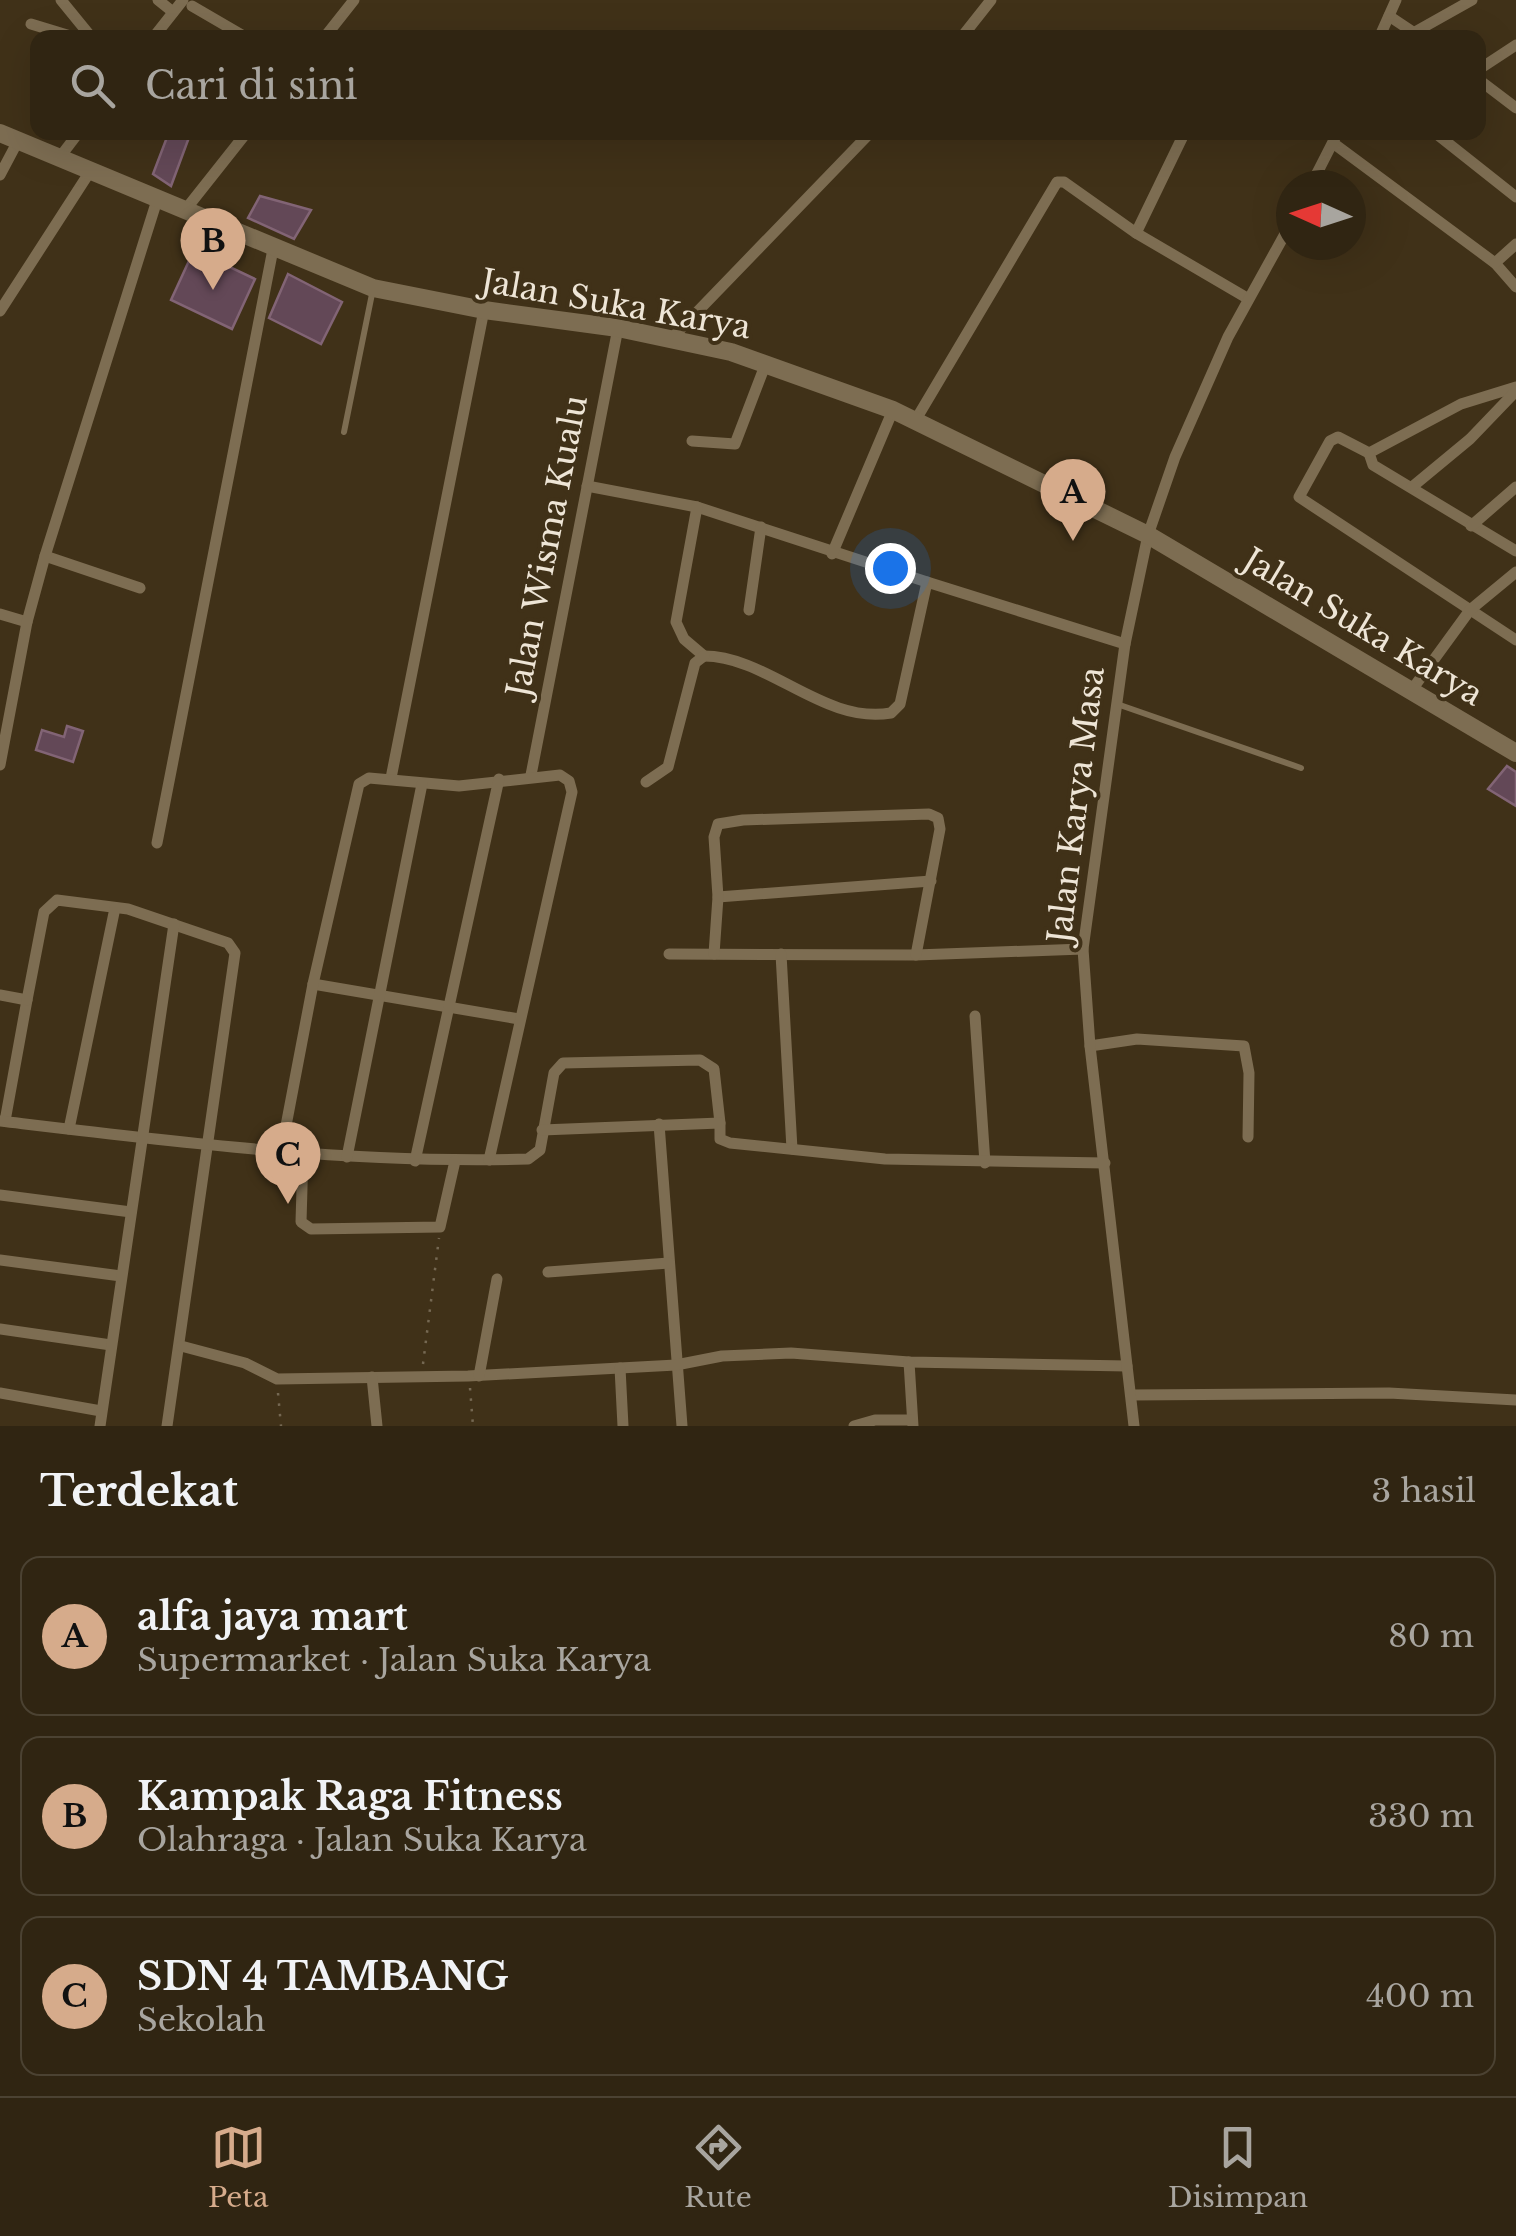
<!DOCTYPE html>
<html lang="id">
<meta charset="utf-8">
<style>
:root{--surface:#302512;--page:#3c3120;--text:#f1f3f6;--muted:#a8a59f;--line:#4b4232;--accent:#d6ab8b}
body{margin:0;font-family:"Libre Baskerville",serif;background:var(--page);color:var(--text)}
.compass{position:absolute;left:1276px;top:170px;width:90px;height:90px;border-radius:50%;background:var(--surface);box-shadow:0 10px 40px #0002;rotate:273deg}
.you{position:absolute;left:890px;top:568px;width:35px;height:35px;margin:-25px;border:8px solid #fff;border-radius:50%;background:#1a73e8;box-shadow:0 0 0 15px #1a73e833}
.badge{display:grid;place-items:center;width:65px;height:65px;border-radius:50%;background:var(--accent);color:#111;font-size:32px;font-weight:700}
.pin{position:absolute;translate:-50% -82px;filter:drop-shadow(0 2px 5px #0008)}
.pin::after{content:'';position:absolute;top:52px;width:35px;height:30px;background:inherit;clip-path:polygon(0 0,100% 0,50% 100%)}
.list{margin:0;padding:0;list-style:none}
h2{display:flex;justify-content:space-between;align-items:center;height:130px;margin:0;padding:0 40px;font-size:42px}
h2 small{font-size:32px;font-weight:400;color:var(--muted)}
.list li{display:grid;grid-template-columns:65px 1fr auto;gap:30px;align-items:center;box-sizing:border-box;height:160px;margin:0 20px 20px;padding:0 20px;border:2px solid var(--line);border-radius:20px}
.list b{display:block;font-size:38px;white-space:nowrap}
.list p{margin:0;font-size:32px;white-space:nowrap;color:var(--muted)}
.list em{font-size:32px;font-style:normal;color:var(--muted)}
.icon{flex:none;width:55px;height:55px;fill:none;stroke:currentColor;stroke-width:2;stroke-linecap:round;stroke-linejoin:round}
.map{position:relative;flex:none;width:1516px;height:1426px;overflow:hidden}
.search{position:absolute;background:var(--surface);box-shadow:0 10px 40px #0002;left:30px;right:30px;top:30px;height:110px;display:flex;align-items:center;gap:25px;box-sizing:border-box;padding:0 35px;border-radius:20px;color:var(--muted);font-size:38px}
.sheet{height:670px;background:var(--surface)}
nav{display:flex;justify-content:space-around;align-items:center;box-sizing:border-box;height:140px;border-top:2px solid var(--line);background:var(--surface);font-size:28px;color:var(--muted)}
nav a{display:grid;justify-items:center;gap:5px}
nav .on{color:var(--accent)}
.map>svg:first-child{display:block}
</style>
<div class="map">
<svg width="1516" height="1426" viewBox="0 0 1516 1426">
<rect width="100%" height="100%" fill="#403118"/>
<!-- building -->
<g fill="#634857" stroke="#826475" stroke-width="2.5">
<path d="M169,132H191L171,186L153,174Z"/>
<path d="M260,196L311,210L294,239L248,218Z"/>
<path d="M194,250L255,279L232,329L171,300Z"/>
<path d="M288,274L342,302L321,344L269,318Z"/>
<path d="M67,726L83,731L73,762L36,750L42,730L64,737Z"/>
<path d="M1507,766L1516,772V806L1488,789Z"/>
</g>
<g fill="none" stroke-linecap="round" stroke-linejoin="round">
<!-- path -->
<g stroke="#756852" stroke-width="2.5" stroke-dasharray="2.5 8" stroke-linecap="butt">
<path d="M423,1364L439,1238"/>
<path d="M470,1388L473,1426"/>
<path d="M278,1393L281,1426"/>
</g>
<!-- service -->
<g stroke="#7d6d52" stroke-width="6">
<path d="M344,432L373,289"/>
<path d="M1117,704L1301,768"/>
</g>
<!-- minor -->
<g stroke="#7d6d52" stroke-width="11">
<path d="M61,0L92,38"/>
<path d="M158,0L173,12"/>
<path d="M192,6L247,38"/>
<path d="M1389,16L1419,36"/>
<path d="M31,24L77,38"/>
<path d="M1415,32L1472,0"/>
<path d="M153,38L183,0"/>
<path d="M324,38L354,0"/>
<path d="M961,38L991,0"/>
<path d="M1379,38L1396,0"/>
<path d="M1478,70L1516,45"/>
<path d="M1478,79L1516,108"/>
<path d="M1434,132L1516,197"/>
<path d="M1333,143L1495,263L1516,287"/>
<path d="M60,157L79,132"/>
<path d="M0,175L18,141"/>
<path d="M1311,185L1338,132"/>
<path d="M186,209L247,132"/>
<path d="M1136,233L1182,138"/>
<path d="M1495,263L1516,244"/>
<path d="M0,311L91,170"/>
<path d="M671,339L871,132"/>
<path d="M1516,387L1461,404L1369,453L1373,465L1516,551"/>
<path d="M915,421L1057,182H1064L1136,233L1247,298"/>
<path d="M692,441L735,444L766,363"/>
<path d="M1369,453L1338,437L1330,441L1299,497L1516,640"/>
<path d="M587,486L697,507L927,582"/>
<path d="M1412,487L1470,439L1516,391"/>
<path d="M697,507L676,622L684,639L704,656"/>
<path d="M1471,526L1516,487"/>
<path d="M832,554L893,410"/>
<path d="M45,556L140,588"/>
<path d="M749,610L761,527"/>
<path d="M0,614L27,622"/>
<path d="M704,656C768,656 824,725 891,713L900,704L927,582L1125,644"/>
<path d="M1411,691L1470,610L1516,572"/>
<path d="M0,765L27,622L45,556L158,197"/>
<path d="M531,775L618,328"/>
<path d="M391,778L484,310"/>
<path d="M646,782L668,767L695,663L704,656"/>
<path d="M157,843L274,244"/>
<path d="M718,897L931,881"/>
<path d="M669,954L916,955L1083,949"/>
<path d="M714,954L718,897L714,837L718,824L743,820L929,814L938,818L940,829L916,955"/>
<path d="M781,954L792,1149"/>
<path d="M313,984L519,1019"/>
<path d="M0,995L27,1000L5,1121"/>
<path d="M27,1000L44,912L57,900L128,909L228,943L235,953L167,1426"/>
<path d="M975,1016L985,1163"/>
<path d="M1090,1046L1137,1039L1244,1046L1249,1073L1248,1137"/>
<path d="M0,1121C176,1142 350,1164 528,1159L540,1150L554,1073L563,1063L700,1060L714,1069L720,1123"/>
<path d="M659,1124L682,1426"/>
<path d="M69,1129L115,908"/>
<path d="M542,1130L720,1123V1139L730,1143L885,1159L1105,1163"/>
<path d="M281,1152L313,984L359,784L369,778L459,786L560,775L569,781L572,792L489,1160"/>
<path d="M303,1153L301,1222L311,1229L440,1227L455,1161"/>
<path d="M347,1157L422,784"/>
<path d="M415,1161L499,779"/>
<path d="M0,1195L131,1212"/>
<path d="M0,1260L121,1276"/>
<path d="M548,1272L669,1263"/>
<path d="M0,1329L111,1345"/>
<path d="M181,1346L245,1363L277,1379L468,1376L676,1365L722,1356L791,1353L909,1362L1127,1366"/>
<path d="M909,1362L913,1426"/>
<path d="M620,1368L623,1426"/>
<path d="M479,1376L497,1279"/>
<path d="M372,1377L377,1426"/>
<path d="M0,1393L101,1411"/>
<path d="M1131,1395L1389,1393L1516,1400"/>
<path d="M100,1426L174,924"/>
<path d="M854,1426L875,1420H912"/>
<path d="M1134,1426L1090,1046L1083,949L1125,644L1148,535L1175,457L1228,337L1291,223"/>
</g>
<!-- secondary -->
<path stroke="#7d6d52" stroke-width="18" d="M0,133L373,288L484,310L618,328L731,352L893,410L1148,535L1516,753"/>
</g>
<g text-anchor="middle" stroke-width="8" stroke-linejoin="round" paint-order="stroke">
<!-- street labels -->
<g font-size="32" fill="#eee5d6" stroke="#403118">
<text transform="translate(616 304) rotate(10)" y="11">Jalan Suka Karya</text>
<text transform="translate(547 546) rotate(-79)" y="11">Jalan Wisma Kualu</text>
<text transform="translate(1363 627) rotate(31)" y="11">Jalan Suka Karya</text>
<text transform="translate(1076 805) rotate(-83)" y="11">Jalan Karya Masa</text>
</g>
</g>
</svg>
<svg class="compass" viewBox="-18 -18 36 36"><path d="M0-13l5 13h-10z" fill="#e53935"/><path d="M0 13l5-13h-10z" fill="#a8a59f"/></svg>
<div class="you"></div>
<div class="pin badge" style="left:1073px;top:541px">A</div>
<div class="pin badge" style="left:213px;top:290px">B</div>
<div class="pin badge" style="left:288px;top:1204px">C</div>
<div class="search"><svg class="icon" aria-label="search" viewBox="0 0 24 24"><circle cx="10" cy="10" r="6"/><path d="M15 15l6 6"/></svg>Cari di sini</div>
</div>
<section class="sheet">
<h2>Terdekat<small>3 hasil</small></h2>
<ul class="list">
<li><span class="badge">A</span><div><b>alfa jaya mart</b><p>Supermarket · Jalan Suka Karya</p></div><em>80 m</em></li>
<li><span class="badge">B</span><div><b>Kampak Raga Fitness</b><p>Olahraga · Jalan Suka Karya</p></div><em>330 m</em></li>
<li><span class="badge">C</span><div><b>SDN 4 TAMBANG</b><p>Sekolah</p></div><em>400 m</em></li>
</ul>
</section>
<nav>
<a class="on"><svg class="icon" aria-label="map" viewBox="0 0 24 24"><path d="M3 6l6-2 6 2 6-2v14l-6 2-6-2-6 2zM9 4v14M15 6v14"/></svg>Peta</a>
<a><svg class="icon" aria-label="directions" viewBox="0 0 24 24"><path d="M12 3l9 9-9 9-9-9zM9 14v-3h6M13 9l2 2-2 2"/></svg>Rute</a>
<a><svg class="icon" aria-label="saved" viewBox="0 0 24 24"><path d="M7 4h10v16l-5-4-5 4z"/></svg>Disimpan</a>
</nav>
